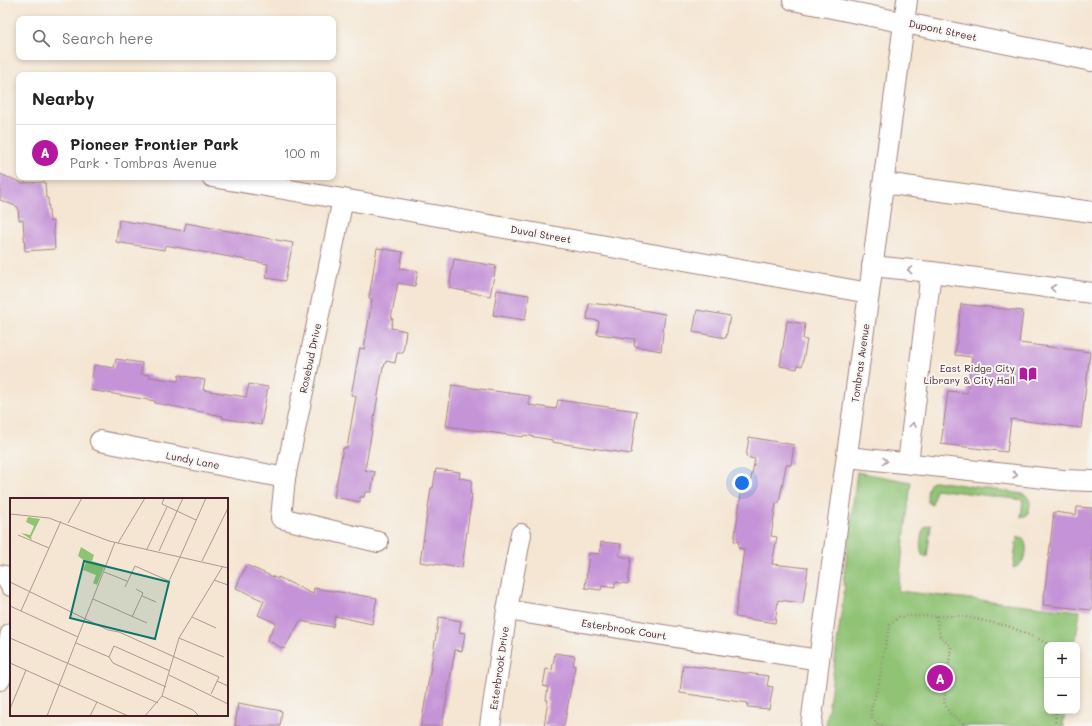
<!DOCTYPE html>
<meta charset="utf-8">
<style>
:root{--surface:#fff;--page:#f6f6f6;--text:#222;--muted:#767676;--line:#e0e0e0;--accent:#b5179e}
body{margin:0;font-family:Mali,sans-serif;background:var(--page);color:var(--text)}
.controls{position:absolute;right:12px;bottom:12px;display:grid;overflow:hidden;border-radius:8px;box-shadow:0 2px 6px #0003}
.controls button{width:36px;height:36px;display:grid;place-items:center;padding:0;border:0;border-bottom:1px solid var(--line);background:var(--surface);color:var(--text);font:20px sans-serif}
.you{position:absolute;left:742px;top:483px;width:14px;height:14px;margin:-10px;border:3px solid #fff;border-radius:50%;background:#1a73e8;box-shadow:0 0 0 6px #1a73e833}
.badge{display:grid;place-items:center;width:26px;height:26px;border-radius:50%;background:var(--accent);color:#fff;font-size:13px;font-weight:700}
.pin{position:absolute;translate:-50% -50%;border:2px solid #fff;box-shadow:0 1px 4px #0006}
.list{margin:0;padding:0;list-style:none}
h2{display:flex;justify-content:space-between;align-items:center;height:52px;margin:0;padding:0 16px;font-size:17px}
h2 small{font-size:13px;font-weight:400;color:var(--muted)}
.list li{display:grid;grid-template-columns:26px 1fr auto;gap:12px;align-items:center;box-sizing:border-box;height:56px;padding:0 16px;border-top:1px solid var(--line)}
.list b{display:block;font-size:15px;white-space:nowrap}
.list p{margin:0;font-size:13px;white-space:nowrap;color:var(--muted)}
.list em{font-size:13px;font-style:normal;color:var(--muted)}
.icon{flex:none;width:22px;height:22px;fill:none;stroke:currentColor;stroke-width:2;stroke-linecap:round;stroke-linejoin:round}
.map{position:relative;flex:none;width:1092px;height:726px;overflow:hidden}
.search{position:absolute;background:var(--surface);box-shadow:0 2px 6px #0003;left:16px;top:16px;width:320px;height:44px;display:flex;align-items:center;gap:10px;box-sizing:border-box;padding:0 14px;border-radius:8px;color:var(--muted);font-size:15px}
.panel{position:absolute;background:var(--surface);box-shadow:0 2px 6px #0003;left:16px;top:72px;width:320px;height:108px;border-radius:8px}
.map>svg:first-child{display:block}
</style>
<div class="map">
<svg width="1092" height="726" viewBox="0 0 1092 726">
<rect width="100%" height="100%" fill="#f6f6f2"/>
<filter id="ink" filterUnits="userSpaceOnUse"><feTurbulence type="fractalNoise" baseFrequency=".025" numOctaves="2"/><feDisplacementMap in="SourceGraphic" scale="8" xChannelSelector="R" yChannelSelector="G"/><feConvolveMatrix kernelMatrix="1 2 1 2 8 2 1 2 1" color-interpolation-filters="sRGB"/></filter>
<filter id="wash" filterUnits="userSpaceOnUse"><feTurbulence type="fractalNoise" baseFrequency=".012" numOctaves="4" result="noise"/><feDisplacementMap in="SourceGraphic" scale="16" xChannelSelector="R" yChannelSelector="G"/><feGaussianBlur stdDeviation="0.9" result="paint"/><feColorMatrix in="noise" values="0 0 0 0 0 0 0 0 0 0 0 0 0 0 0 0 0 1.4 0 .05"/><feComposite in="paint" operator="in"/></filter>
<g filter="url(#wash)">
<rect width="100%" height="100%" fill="#f5e6d3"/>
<!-- green -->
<g fill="#90c374" stroke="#6d7150">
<path d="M857,472L911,482L898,591L1080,611L1075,645H1047V711H1065L1063,725L1065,726H826L845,585H843Z"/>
<path d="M932,481H936L1023,494C1032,497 1031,507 1027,515L1021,517L1023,500L935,489L932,505L928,502C926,495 927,488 932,481Z"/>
<path d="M931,525L927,557L922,555C919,547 920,532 926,526Z"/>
<path d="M1017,537L1023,539C1030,548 1025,565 1013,568Z"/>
</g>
<g id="blocks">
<!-- building -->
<g fill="#c593d7">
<path d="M0,174L22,183L45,182L46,198H48L50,222L53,221L55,249L25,251L23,220H19L18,207L0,200Z"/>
<path d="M119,220L184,231L186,223L293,243L285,281L266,278L268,264L165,245L164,250L116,242Z"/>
<path d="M377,248L403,252L400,268L418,271L415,286L398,283L391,319H393L391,328L406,331L403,353H397L395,363L386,361L384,367H383L365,470L375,472L371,492H365L364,497H360V502L334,497L343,448H347L356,396L351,395L360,348L364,349L372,299L369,298Z"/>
<path d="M454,259L496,266L490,296L449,288Z"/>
<path d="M497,290L529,295L525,320L493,315Z"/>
<path d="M589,303L607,305L608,304L665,314L661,351L634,346L635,339L597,334L599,321L587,319Z"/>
<path d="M961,304L1023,311L1019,343L1090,352L1081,428L1011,419L1007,452L941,444L948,391L967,393L972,357L955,355Z"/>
<path d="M697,310L730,316L726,338L693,332Z"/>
<path d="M787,321L805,324L803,339L807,340L802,366L798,365L797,369L780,366Z"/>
<path d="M116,359L142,363L141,374L150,375L149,377L178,381L179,375L205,380L203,390L246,397L249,384L268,387L261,425L222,418L223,416L155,403V401L90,390L94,365L114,368Z"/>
<path d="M452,385L530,396L529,405L556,409L558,400L637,411L631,454L552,442V440L524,435L523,437L446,426Z"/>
<path d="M749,437L794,445L791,465H786L779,503H776L771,536L777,537L772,564L808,568L803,603L778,600L775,623L735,617L744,549L738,548L739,542L734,541L742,488L749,489L755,459L746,457Z"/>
<path d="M436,469L460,472L459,478L472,480L470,494H472L462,568L420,562L431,488H433Z"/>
<path d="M1077,507L1092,508V610L1043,605L1054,512L1076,515Z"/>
<path d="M601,542L621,544L619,556L631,558L628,584L615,582V588L602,586L601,590L585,588L589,553L600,554Z"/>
<path d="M246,565L278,579V577L313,594L314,588L377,598L372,624L335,616L333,627L300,621L284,649L267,640L276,623L258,615L264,601L236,588Z"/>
<path d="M439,617L461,621L459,632L465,633L462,651L455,650L442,726H421Z"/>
<path d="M555,653L575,656L573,665L575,666L564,726H544L548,700H546L548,687L543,686L546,669L552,670Z"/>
<path d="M683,665L769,676L767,686L773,687L769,709L747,707L748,703L680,693Z"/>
<path d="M238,703L282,711L280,726H235Z"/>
</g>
</g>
</g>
<g filter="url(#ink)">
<use href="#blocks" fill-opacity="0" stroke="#a0827f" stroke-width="1"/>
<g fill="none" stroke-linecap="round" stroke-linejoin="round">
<!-- minor casing -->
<g stroke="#a0827f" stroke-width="22">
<g id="minor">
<path d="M793,0L1092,61"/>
<path d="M212,177L343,199L869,293"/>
<path d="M884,183L1092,212"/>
<path d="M343,199L285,478L281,518L378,542"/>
<path d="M872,266L931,272L1092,293"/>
<path d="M100,441L285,478"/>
<path d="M847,457L1063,480L1092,481"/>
<path d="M908,463L931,272"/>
<path d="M0,575L5,576L11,586"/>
<path d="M507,610L819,660"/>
<path d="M0,680L11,633"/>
<path d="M490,726L507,610L521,534"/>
<path d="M811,726L819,660L869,293L907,0"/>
</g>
</g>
<!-- path -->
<g stroke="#a0827f" stroke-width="2.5" stroke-dasharray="1 3" stroke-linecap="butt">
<path d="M936,616L940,636L951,647L944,702L949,713L965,724V726"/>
<path d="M882,726L878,724L872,718L871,709L879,683L883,656L890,625L900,616H962L1008,626L1041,640L1049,645"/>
<path d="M1055,726L1056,711"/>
</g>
<!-- minor -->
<use href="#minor" stroke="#fff" stroke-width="20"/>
</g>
<!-- one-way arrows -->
<defs><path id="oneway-chevron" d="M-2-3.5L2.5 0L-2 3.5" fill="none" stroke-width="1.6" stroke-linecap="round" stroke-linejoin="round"/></defs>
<g stroke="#ae9aa0">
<use href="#oneway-chevron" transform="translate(910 270) rotate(-174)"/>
<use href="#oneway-chevron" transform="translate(1053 288) rotate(-173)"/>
<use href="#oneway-chevron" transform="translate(913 425) rotate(-83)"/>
<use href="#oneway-chevron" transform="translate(885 461) rotate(6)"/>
<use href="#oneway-chevron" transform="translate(1015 475) rotate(6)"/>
</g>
</g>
<!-- icons -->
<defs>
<g id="library-bare" transform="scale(1.38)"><path d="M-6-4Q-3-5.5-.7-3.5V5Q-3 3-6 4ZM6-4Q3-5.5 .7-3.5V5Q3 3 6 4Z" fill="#b5179e" stroke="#f6f6f2" stroke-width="2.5" paint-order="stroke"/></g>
</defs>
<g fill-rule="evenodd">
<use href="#library-bare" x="1028" y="374"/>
</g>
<g text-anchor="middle" stroke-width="4" stroke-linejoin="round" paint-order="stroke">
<!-- street labels -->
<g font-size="10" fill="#4a1f2b" stroke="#f6f6f2">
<text transform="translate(943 30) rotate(12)" y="4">Dupont Street</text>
<text transform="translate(541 234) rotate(10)" y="4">Duval Street</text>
<text transform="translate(310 358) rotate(-78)" y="4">Rosebud Drive</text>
<text transform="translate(860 363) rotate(-82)" y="4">Tombras Avenue</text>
<text transform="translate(193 460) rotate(11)" y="4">Lundy Lane</text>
<text transform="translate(624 629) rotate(9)" y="4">Esterbrook Court</text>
<text transform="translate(499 668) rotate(-82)" y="4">Esterbrook Drive</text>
</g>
<!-- poi labels -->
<g font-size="10" fill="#4a1f2b" stroke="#f6f6f2" text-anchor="end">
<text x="1015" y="372">East Ridge City<tspan x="1015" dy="12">Library &amp; City Hall</tspan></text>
</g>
</g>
<!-- overview -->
<g transform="translate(10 498)">
<rect width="218" height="218" fill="#f5e6d3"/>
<path d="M18,19L30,21L21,39L22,42L11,35L20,37L24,28L16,24ZM71,49L84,57L82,63L95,67L87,87L83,85L86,77L73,72L76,64L68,58Z" fill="#90c374"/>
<path fill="none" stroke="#b19690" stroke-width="1" d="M154,0L152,6L186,22M0,16L39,20L99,43L218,70M58,25L72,0M8,37L39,50M108,45L135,0M137,51L157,9M149,53L173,0M170,59L196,0M192,63L218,10M94,74L117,83M204,82L218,87M0,84L98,132L109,134L209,179L201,196M115,89L125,68L159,83L170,59M132,98L146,104M83,101L137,125M0,108L68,139M11,113L51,23M122,119L133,95L126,91M182,119L206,130M0,140L148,205M169,140L214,159M66,145L99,159L103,165L156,189M99,159L104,148L160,173M0,165L118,218M159,177L218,206M207,183L218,188M152,198L183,212L189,218M0,211L16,172M37,218L105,44M80,218L87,204M135,218L152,198L169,140L213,68"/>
<path fill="#0f766e" fill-opacity="0.15" stroke="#0f766e" stroke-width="2" d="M74,63L159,84L145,141L60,120Z"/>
<rect width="218" height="218" fill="none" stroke="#4a1f2b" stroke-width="2"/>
</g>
</svg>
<div class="controls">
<button>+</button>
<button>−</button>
</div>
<div class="you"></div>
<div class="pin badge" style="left:940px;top:678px">A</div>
<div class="search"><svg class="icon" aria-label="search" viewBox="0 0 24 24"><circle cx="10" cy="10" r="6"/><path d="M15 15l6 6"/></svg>Search here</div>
<section class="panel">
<h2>Nearby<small></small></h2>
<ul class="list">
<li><span class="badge">A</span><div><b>Pioneer Frontier Park</b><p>Park · Tombras Avenue</p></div><em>100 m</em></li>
</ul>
</section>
</div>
